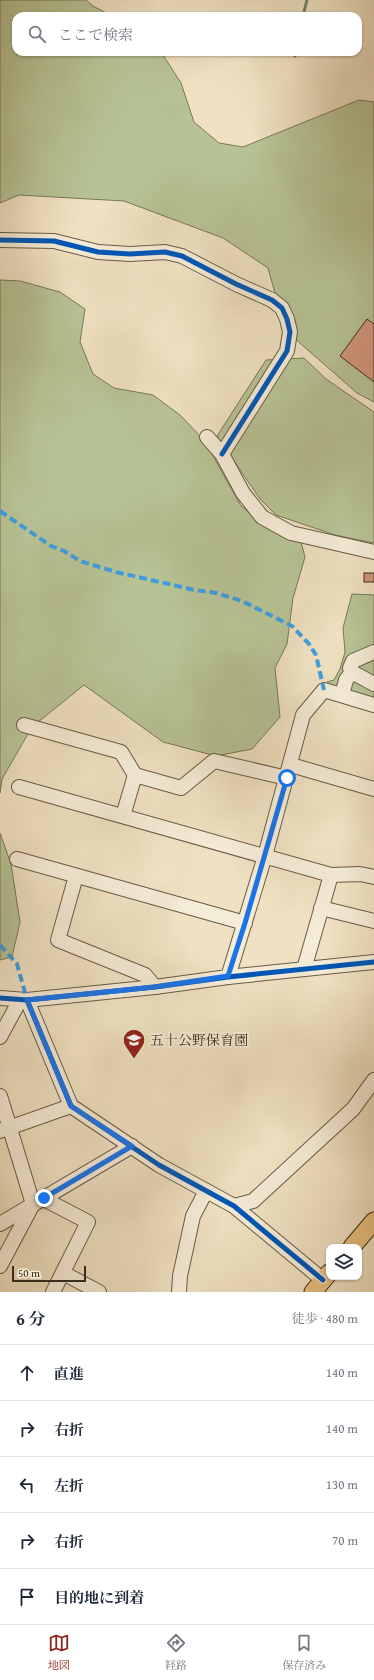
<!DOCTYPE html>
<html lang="ja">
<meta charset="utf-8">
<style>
:root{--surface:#fff;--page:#f2f2f3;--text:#1f2937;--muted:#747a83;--line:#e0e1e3;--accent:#8f2418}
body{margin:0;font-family:"Gentium Book Plus","Noto Serif JP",serif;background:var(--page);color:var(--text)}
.controls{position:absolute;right:12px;bottom:12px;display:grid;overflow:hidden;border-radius:8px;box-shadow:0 1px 3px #0004}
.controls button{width:36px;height:36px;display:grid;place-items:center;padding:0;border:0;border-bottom:1px solid var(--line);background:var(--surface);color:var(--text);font:20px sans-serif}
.scale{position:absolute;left:12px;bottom:10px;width:74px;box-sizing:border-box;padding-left:4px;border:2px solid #3b2e1a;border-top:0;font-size:11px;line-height:14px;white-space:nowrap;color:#3b2e1a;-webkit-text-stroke:3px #f5ecd7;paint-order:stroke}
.stop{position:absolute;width:12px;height:12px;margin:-9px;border:3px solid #1a73e8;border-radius:50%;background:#fff}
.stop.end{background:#1a73e8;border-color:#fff;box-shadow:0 1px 4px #0008}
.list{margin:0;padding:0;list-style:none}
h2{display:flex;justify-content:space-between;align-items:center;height:52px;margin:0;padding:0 16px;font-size:17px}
h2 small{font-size:13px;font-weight:400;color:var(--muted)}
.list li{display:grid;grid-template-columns:26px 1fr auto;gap:12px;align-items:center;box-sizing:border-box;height:56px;padding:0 16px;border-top:1px solid var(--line)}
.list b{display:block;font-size:15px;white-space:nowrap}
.list em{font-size:13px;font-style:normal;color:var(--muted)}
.icon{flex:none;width:22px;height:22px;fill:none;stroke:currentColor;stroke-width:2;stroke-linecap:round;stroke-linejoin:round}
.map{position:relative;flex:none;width:374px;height:1292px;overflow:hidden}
.search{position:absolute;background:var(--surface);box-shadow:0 1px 3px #0004;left:12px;right:12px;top:12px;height:44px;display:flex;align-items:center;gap:10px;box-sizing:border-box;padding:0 14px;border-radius:12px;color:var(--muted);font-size:15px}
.sheet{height:332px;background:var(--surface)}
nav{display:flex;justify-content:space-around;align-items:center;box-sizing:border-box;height:56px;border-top:1px solid var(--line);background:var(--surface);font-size:11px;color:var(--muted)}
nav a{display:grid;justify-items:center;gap:2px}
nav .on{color:var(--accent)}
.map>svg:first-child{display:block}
</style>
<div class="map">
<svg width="374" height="1292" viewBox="0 0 374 1292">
<rect width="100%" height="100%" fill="#efe1c2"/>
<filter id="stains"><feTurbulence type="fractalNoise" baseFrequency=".005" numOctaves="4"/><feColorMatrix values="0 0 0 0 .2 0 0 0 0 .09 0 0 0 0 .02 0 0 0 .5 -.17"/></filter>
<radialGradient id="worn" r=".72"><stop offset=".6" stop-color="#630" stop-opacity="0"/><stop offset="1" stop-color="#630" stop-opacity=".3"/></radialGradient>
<!-- green -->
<g fill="#b7c395" stroke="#797858">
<path d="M0,0H86L93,6L112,16H16V52H161L181,83L194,122L219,143L243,147L359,100L374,102V402L357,393L293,337L278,304L268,268L223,238L124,201L19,195L0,203Z"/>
<path d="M0,280L20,281L60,292L85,309L80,342L93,374L114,388L153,395L180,415L204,440L241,506L270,528L301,542L305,557L293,598L287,644L275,668L280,717L252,749L216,756L163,742L84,685L32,727L2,779L0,793Z"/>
<path d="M304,358L326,379L374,412V543L335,535L276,515L260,499L217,436L266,360Z"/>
<path d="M352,594L374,595V701L325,684L327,682L334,680L340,669L345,652L343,628Z"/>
<path d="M0,833L11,864L20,922L12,957L0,960Z"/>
</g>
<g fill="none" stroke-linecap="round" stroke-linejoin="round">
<!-- stream -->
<g stroke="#748473" stroke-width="3">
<path d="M303,16L307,0"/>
<path d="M295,52V56"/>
</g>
</g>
<!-- building -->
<g fill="#d2967b" stroke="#3b2e1a">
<path d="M367,319L374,324V382L340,356Z"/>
<rect x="364" y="573" width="10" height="9"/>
</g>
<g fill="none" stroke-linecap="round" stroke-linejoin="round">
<!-- minor casing -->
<g stroke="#685b44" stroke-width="16">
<g id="minor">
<path d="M0,240L54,241L98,252L130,254L165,252L182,256L236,284L272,300L282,308L287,319L290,332L287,351L222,454"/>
<path d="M207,437L222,454L243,493L262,517L291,533L374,552"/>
<path d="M374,652L353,661L350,668L352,672L374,684"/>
<path d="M342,695L346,680L352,672"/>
<path d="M24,725L121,752L135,775L181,788L214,761L287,778"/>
<path d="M291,765L374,789"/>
<path d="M19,787L331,875L360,874L374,877"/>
<path d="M123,816L135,775"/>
<path d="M17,859L245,923"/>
<path d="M76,876L58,940L145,975L155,987"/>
<path d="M321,908L374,921"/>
<path d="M304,969L331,875"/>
<path d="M228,977L265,856L303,715L324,690L374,705"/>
<path d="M0,998L27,1000L155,987L228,977L374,962"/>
<path d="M27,1000L71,1106L159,1165L234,1206L323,1280"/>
<path d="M0,1037L20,1000"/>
<path d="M0,1096L33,1204L0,1266"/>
<path d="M0,1131L71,1106"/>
<path d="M44,1199L88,1222L53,1292"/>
<path d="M234,1206L253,1201L353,1109L374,1080"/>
<path d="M0,1224L132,1146"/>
<path d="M63,1273L99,1292"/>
<path d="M179,1292L180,1276L193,1216L206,1191"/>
</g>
</g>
<!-- major casing -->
<g stroke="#3b2e1a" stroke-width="19">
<g id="major">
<path d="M352,1247L374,1221"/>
<path d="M313,1292L329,1273"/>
</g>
</g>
<!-- minor -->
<use href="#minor" stroke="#f5ecd7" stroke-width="14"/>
<!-- major -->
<use href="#major" stroke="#e8c081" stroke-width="17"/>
<!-- quiet -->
<g stroke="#3f9ddf" stroke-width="4" stroke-dasharray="8 4" stroke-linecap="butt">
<path d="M0,511L51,546L64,551L80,561L116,572L195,590L216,593L242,601L292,626L309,644L316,655L324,690"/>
<path d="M0,945L17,964L27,1000"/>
</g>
<!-- cycleway casing -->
<g stroke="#f5ecd7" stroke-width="8">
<g id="cycleway">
<path d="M0,240L54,241L98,252L130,254L165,252L182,256L236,284L272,300L282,308L287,319L290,332L287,351L222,454"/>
<path d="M0,998L27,1000L155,987L228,977L374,962"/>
<path d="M27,1000L71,1106L159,1165L234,1206L323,1280"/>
</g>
</g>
<!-- cycleway -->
<use href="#cycleway" stroke="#0057b8" stroke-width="5"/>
</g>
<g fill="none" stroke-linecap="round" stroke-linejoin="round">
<!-- route -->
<path stroke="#1a73e8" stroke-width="5" d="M44,1198L132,1146L71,1106L27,1000L154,987L228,976L245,923L287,778"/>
</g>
<!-- icons -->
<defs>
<g id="school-pin" transform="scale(1.15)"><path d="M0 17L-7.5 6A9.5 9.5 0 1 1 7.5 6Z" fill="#8f2418" stroke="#f5ecd7"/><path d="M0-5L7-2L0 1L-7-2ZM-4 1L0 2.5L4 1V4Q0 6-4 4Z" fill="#fff"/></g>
</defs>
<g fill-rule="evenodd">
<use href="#school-pin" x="134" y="1040"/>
</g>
<g text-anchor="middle" stroke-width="4" stroke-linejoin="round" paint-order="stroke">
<!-- poi labels -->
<g font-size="14" fill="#3b2e1a" stroke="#f5ecd7" text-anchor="start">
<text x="150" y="1045">五十公野保育園</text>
</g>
</g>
<rect width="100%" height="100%" filter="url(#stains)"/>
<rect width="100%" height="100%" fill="url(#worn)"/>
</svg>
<div class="controls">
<button><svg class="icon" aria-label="layers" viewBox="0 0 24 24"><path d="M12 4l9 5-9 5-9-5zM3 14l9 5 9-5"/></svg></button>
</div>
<div class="scale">50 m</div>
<div class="stop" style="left:287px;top:778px"></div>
<div class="stop end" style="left:44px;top:1198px"></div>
<div class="search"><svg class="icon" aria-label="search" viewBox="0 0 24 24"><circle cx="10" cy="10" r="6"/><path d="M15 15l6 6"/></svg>ここで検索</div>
</div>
<section class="sheet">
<h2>6 分<small>徒歩 · 480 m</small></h2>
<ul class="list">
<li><svg class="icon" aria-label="ahead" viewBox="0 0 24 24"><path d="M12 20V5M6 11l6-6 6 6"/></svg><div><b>直進</b></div><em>140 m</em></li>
<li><svg class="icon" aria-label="right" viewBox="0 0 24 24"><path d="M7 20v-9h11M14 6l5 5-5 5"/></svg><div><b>右折</b></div><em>140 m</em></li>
<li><svg class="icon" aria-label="left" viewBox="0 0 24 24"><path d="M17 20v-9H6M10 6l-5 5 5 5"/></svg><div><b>左折</b></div><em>130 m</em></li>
<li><svg class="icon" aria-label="right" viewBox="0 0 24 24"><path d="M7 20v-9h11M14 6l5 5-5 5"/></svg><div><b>右折</b></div><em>70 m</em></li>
<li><svg class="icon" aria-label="arrive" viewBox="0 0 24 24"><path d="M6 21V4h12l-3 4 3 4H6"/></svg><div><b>目的地に到着</b></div></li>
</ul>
</section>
<nav>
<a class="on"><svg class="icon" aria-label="map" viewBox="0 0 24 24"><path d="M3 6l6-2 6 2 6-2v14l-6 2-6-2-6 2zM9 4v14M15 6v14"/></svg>地図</a>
<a><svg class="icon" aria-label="directions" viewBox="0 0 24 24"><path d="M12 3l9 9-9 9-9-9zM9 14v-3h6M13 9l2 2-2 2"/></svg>経路</a>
<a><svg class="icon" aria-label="saved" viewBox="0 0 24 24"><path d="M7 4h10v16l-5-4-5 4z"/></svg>保存済み</a>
</nav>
